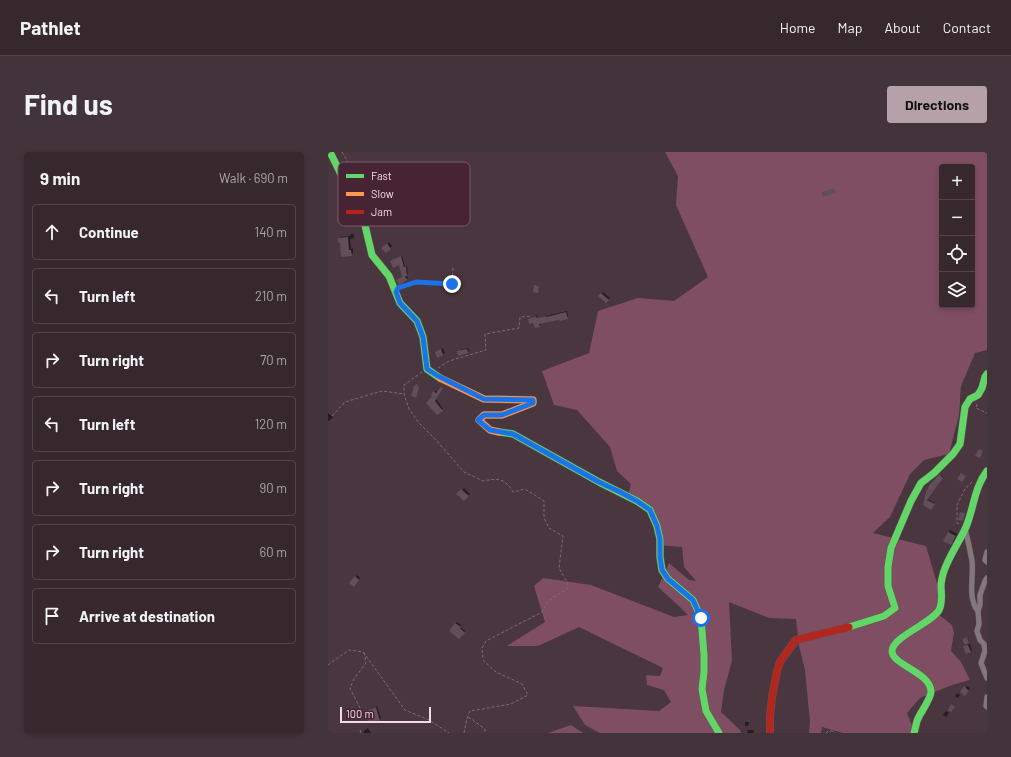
<!DOCTYPE html>
<meta charset="utf-8">
<style>
:root{--surface:#37282e;--page:#42343a;--text:#f1f3f6;--muted:#aaa6aa;--line:#51444a;--accent:#b6a1a9}
body{margin:0;font-family:Barlow,sans-serif;background:var(--page);color:var(--text)}
.controls{position:absolute;right:12px;top:12px;display:grid;overflow:hidden;border-radius:4px;box-shadow:0 2px 6px #0003}
.controls button{width:36px;height:36px;display:grid;place-items:center;padding:0;border:0;border-bottom:1px solid var(--line);background:var(--surface);color:var(--text);font:20px sans-serif}
.scale{position:absolute;left:12px;bottom:10px;width:91px;box-sizing:border-box;padding-left:4px;border:2px solid #f1dae2;border-top:0;font-size:11px;line-height:14px;white-space:nowrap;color:#f1dae2;-webkit-text-stroke:3px #462433;paint-order:stroke}
.stop{position:absolute;width:12px;height:12px;margin:-9px;border:3px solid #1a73e8;border-radius:50%;background:#fff}
.stop.end{background:#1a73e8;border-color:#fff;box-shadow:0 1px 4px #0008}
.list{margin:0;padding:0;list-style:none}
h2{display:flex;justify-content:space-between;align-items:center;height:52px;margin:0;padding:0 16px;font-size:17px}
h2 small{font-size:13px;font-weight:400;color:var(--muted)}
.list li{display:grid;grid-template-columns:26px 1fr auto;gap:12px;align-items:center;box-sizing:border-box;height:56px;margin:0 8px 8px;padding:0 8px;border:1px solid var(--line);border-radius:4px}
.list b{display:block;font-size:15px;white-space:nowrap}
.list em{font-size:13px;font-style:normal;color:var(--muted)}
.icon{flex:none;width:22px;height:22px;fill:none;stroke:currentColor;stroke-width:2;stroke-linecap:round;stroke-linejoin:round}
.map{position:relative;flex:none;width:659px;height:581px;overflow:hidden;border-radius:4px}
header{display:flex;align-items:center;gap:24px;box-sizing:border-box;height:56px;padding:0 20px;background:var(--surface);border-bottom:1px solid var(--line)}
header strong{font-size:19px}
nav{display:flex;gap:22px;margin-inline-start:auto;font-size:14px}
.intro{display:flex;align-items:center;justify-content:space-between;box-sizing:border-box;height:96px;padding:0 24px}
h1{margin:0;font-size:28px}
.button{padding:10px 18px;border-radius:4px;background:var(--accent);color:#111;font-size:14px;font-weight:700}
main{display:flex;gap:24px;padding:0 24px}
aside{flex:1;background:var(--surface);border-radius:4px;box-shadow:0 2px 6px #0003}
.map>svg:first-child{display:block}
</style>
<header>
<strong>Pathlet</strong>
<nav><a>Home</a><a>Map</a><a>About</a><a>Contact</a></nav>
</header>
<div class="intro"><h1>Find us</h1><a class="button">Directions</a></div>
<main>
<aside>
<h2>9 min<small>Walk · 690 m</small></h2>
<ul class="list">
<li><svg class="icon" aria-label="ahead" viewBox="0 0 24 24"><path d="M12 20V5M6 11l6-6 6 6"/></svg><div><b>Continue</b></div><em>140 m</em></li>
<li><svg class="icon" aria-label="left" viewBox="0 0 24 24"><path d="M17 20v-9H6M10 6l-5 5 5 5"/></svg><div><b>Turn left</b></div><em>210 m</em></li>
<li><svg class="icon" aria-label="right" viewBox="0 0 24 24"><path d="M7 20v-9h11M14 6l5 5-5 5"/></svg><div><b>Turn right</b></div><em>70 m</em></li>
<li><svg class="icon" aria-label="left" viewBox="0 0 24 24"><path d="M17 20v-9H6M10 6l-5 5 5 5"/></svg><div><b>Turn left</b></div><em>120 m</em></li>
<li><svg class="icon" aria-label="right" viewBox="0 0 24 24"><path d="M7 20v-9h11M14 6l5 5-5 5"/></svg><div><b>Turn right</b></div><em>90 m</em></li>
<li><svg class="icon" aria-label="right" viewBox="0 0 24 24"><path d="M7 20v-9h11M14 6l5 5-5 5"/></svg><div><b>Turn right</b></div><em>60 m</em></li>
<li><svg class="icon" aria-label="arrive" viewBox="0 0 24 24"><path d="M6 21V4h12l-3 4 3 4H6"/></svg><div><b>Arrive at destination</b></div></li>
</ul>
</aside>
<div class="map">
<svg width="659" height="581" viewBox="0 0 659 581">
<rect width="100%" height="100%" fill="#49363e"/>
<!-- green -->
<g fill="#7f4e63" fill-rule="evenodd">
<path d="M337,0H659V198L647,201L633,234L631,263L621,302L596,308L582,322L562,365L545,381L598,394L610,435L609,461L624,473L626,481L623,499L633,510L642,528L624,533L592,546L579,561L587,581H515L494,575L493,581H481L482,570L477,518L471,494L468,467L441,466L401,450L404,509L396,538L393,560L412,578L413,581H272L257,573L245,554L331,559L343,550L336,538L319,533L318,523L332,524L335,516L251,475L210,494H179L217,470L206,434L215,426L263,433L346,465L360,463L353,456L330,435L341,411L361,428L368,429L356,415L354,395L330,393L323,356L299,347L303,332L289,319L282,295L249,258L226,253L214,219L261,201L270,159L310,146L346,149L380,125L348,53L350,24ZM614,15H644V153H614Z"/>
<path d="M243,573L255,581H220Z"/>
</g>
<!-- shadow -->
<g fill="#0007">
<path d="M23,82H26V86L22,87L23,97L25,96V102L23,103L11,87L13,85L22,84Z"/>
<path d="M61,90L64,94L58,100L55,96Z"/>
<path d="M74,104L77,114H79L80,122L78,123L80,126L71,132L75,125L72,112L64,109Z"/>
<path d="M275,140L282,146L278,150L271,144Z"/>
<path d="M239,159L240,164L239,166L212,171L213,172L211,174L201,167L209,163L210,166Z"/>
<path d="M115,196L117,201L110,205L108,200Z"/>
<path d="M140,196L141,199L139,200L130,199L132,198Z"/>
<path d="M115,235L108,247L115,257L109,262L106,244V240L108,239L110,240Z"/>
<path d="M0,261L5,265L1,269H0Z"/>
<path d="M613,322L615,325L611,329L599,347L607,351L604,356L596,353L603,333Z"/>
<path d="M136,336L142,342L136,348L130,342Z"/>
<path d="M622,378L629,382L625,390L616,388Z"/>
<path d="M29,423L32,426L26,433L23,431Z"/>
<path d="M129,470L133,473L132,475L137,479L131,486L127,472Z"/>
<path d="M639,485L641,490L638,493L642,492L644,498L643,499L636,495L638,493L635,487Z"/>
<path d="M639,534L642,536L637,543L633,540Z"/>
<path d="M629,541L632,543L630,546L627,544Z"/>
<path d="M49,554L53,566L52,568L37,559L39,558Z"/>
<path d="M618,559L621,561L618,565L615,563Z"/>
<path d="M417,570H421L420,574H417Z"/>
<path d="M40,576L43,581H35L36,579Z"/>
<path d="M420,578H425L426,581H419Z"/>
</g>
<!-- building -->
<g fill="#624d5b">
<path d="M506,36L508,40L495,45L493,41Z"/>
<path d="M20,85L21,98H23L24,104L13,105L12,91H10V86Z"/>
<path d="M59,91L63,97L58,101L53,96Z"/>
<path d="M73,104L76,115L78,114L79,124H77L79,128L71,134L68,128L74,125L71,113L65,116L62,109Z"/>
<path d="M206,133L211,134L210,141L205,140Z"/>
<path d="M273,141L281,148L278,151L270,144Z"/>
<path d="M238,160L240,167L232,169L231,168L211,172L212,175L207,176L205,171L201,172L200,167L208,164L209,166L218,164V165Z"/>
<path d="M113,197L115,203L109,206L107,200Z"/>
<path d="M139,197L140,201L130,204L129,199Z"/>
<path d="M89,232L91,236L88,246L83,244L86,234Z"/>
<path d="M113,235L115,236L107,249L115,259L109,263L98,251L104,244L103,243L105,239L108,241Z"/>
<path d="M651,297L655,299L652,306L647,304Z"/>
<path d="M633,321L638,324L634,330L629,327Z"/>
<path d="M612,322L615,327L611,331L599,348L607,352L603,358L595,353L598,340L602,332Z"/>
<path d="M133,337L141,344L136,349L128,342Z"/>
<path d="M632,360L637,361L635,369L630,368Z"/>
<path d="M620,380L628,384L623,393L615,389Z"/>
<path d="M27,424L31,428L26,435L21,431Z"/>
<path d="M127,471L133,475L132,476L137,481L131,487L121,479Z"/>
<path d="M639,485L641,491L637,493L634,487Z"/>
<path d="M640,493L643,500L638,502L635,494Z"/>
<path d="M636,534L641,539L637,544L632,540Z"/>
<path d="M623,552L627,555L623,560L620,558Z"/>
<path d="M48,555L52,569L40,570L36,559Z"/>
</g>
<g fill="none" stroke-linecap="round" stroke-linejoin="round">
<!-- street casing -->
<g stroke="#64545b" stroke-width="6">
<g id="street">
<path d="M637,377C640,388 642,398 644,409C646,425 639,446 650,459"/>
<path d="M659,400L657,408L659,410"/>
<path d="M659,426L657,429L652,443V453L650,459L651,472L649,479L652,488L656,492L657,499L653,511L659,526"/>
<path d="M659,545L658,554L659,555"/>
</g>
</g>
<!-- fast casing -->
<g stroke="#64545b" stroke-width="8">
<g id="fast">
<path d="M2,0L36,69L44,103L61,124L72,151L89,169L95,185L99,217L112,226"/>
<path d="M171,280L185,282L271,330L309,349L322,358L329,374L332,387V405L334,418L340,427L365,448L373,466L376,503V520L374,537L378,559L391,581"/>
<path d="M521,475L556,464L567,456L560,434V415L563,396L583,349L593,331L606,321L625,302L632,292L637,255L642,247L650,243L654,236L657,225L659,222"/>
<path d="M586,581C587,577 588,573 589,569C592,560 603,548 603,539C602,520 564,513 564,499C564,485 604,471 611,458C615,451 613,441 613,434C613,430 614,426 615,422C620,405 631,391 638,375C646,356 646,336 659,319"/>
</g>
</g>
<!-- slow casing -->
<g stroke="#64545b" stroke-width="8">
<path id="slow" d="M112,226L156,247L205,248V251L174,263H156L151,268L162,278L171,280"/>
</g>
<!-- jam casing -->
<g stroke="#64545b" stroke-width="8">
<path id="jam" d="M442,581V565L444,545L449,519L452,510L459,500L468,488L521,475"/>
</g>
<!-- path -->
<g stroke="#7d6d74" stroke-width="1" stroke-dasharray="3 2" stroke-linecap="butt">
<path d="M14,0L23,15L35,26L65,23L78,27L87,36"/>
<path d="M73,135L88,130L124,132L125,115"/>
<path d="M110,216L121,209L158,198L157,182L191,176L192,165L204,164"/>
<path d="M94,220L76,233V242L81,257L91,271L108,288L136,320L155,329C170,326 177,326 185,340L197,337L216,349V366L221,376L235,384L231,416L240,432L239,437L220,449L214,460L158,489L154,496L155,508L168,520L194,532L200,543L183,552L142,559L139,566L136,581"/>
<path d="M649,252L648,256L659,261"/>
<path d="M4,264L17,250L54,239L76,242"/>
<path d="M631,372L629,371V353L637,337L645,329"/>
<path d="M0,513L21,498L35,500L77,558L101,568L121,581"/>
<path d="M32,556L22,536L26,527L38,511L36,500"/>
<path d="M140,566H142L157,577V581"/>
<path d="M32,578L33,581"/>
<path d="M498,581L500,579H504L507,581"/>
</g>
<!-- street -->
<use href="#street" stroke="#85767c" stroke-width="5"/>
<!-- fast -->
<use href="#fast" stroke="#63d668" stroke-width="7"/>
<!-- slow -->
<use href="#slow" stroke="#ff974d" stroke-width="7"/>
<!-- jam -->
<use href="#jam" stroke="#b3261e" stroke-width="7"/>
</g>
<g fill="none" stroke-linecap="round" stroke-linejoin="round">
<!-- route -->
<path stroke="#1a73e8" stroke-width="5" d="M124,132L88,130L70,136L68,140L72,151L89,169L95,185L99,217L110,224L156,247L205,248V251L174,263H156L150,268L162,278L185,282L271,330L292,340L309,349L322,358L329,374L332,387V405L334,418L340,427L365,448L373,466"/>
</g>
<!-- legend -->
<rect x="10" y="10" width="132" height="64" rx="6" fill="#462433" stroke="#795b68" stroke-width="1"/>
<rect x="18" y="22" width="18" height="4" fill="#63d668"/>
<rect x="18" y="40" width="18" height="4" fill="#ff974d"/>
<rect x="18" y="58" width="18" height="4" fill="#b3261e"/>
<g font-size="11" fill="#f1dae2">
<text x="43" y="28">Fast</text>
<text x="43" y="46">Slow</text>
<text x="43" y="64">Jam</text>
</g>
</svg>
<div class="controls">
<button>+</button>
<button>−</button>
<button><svg class="icon" aria-label="locate" viewBox="0 0 24 24"><circle cx="12" cy="12" r="6"/><path d="M12 2v4M12 18v4M2 12h4M18 12h4"/></svg></button>
<button><svg class="icon" aria-label="layers" viewBox="0 0 24 24"><path d="M12 4l9 5-9 5-9-5zM3 14l9 5 9-5"/></svg></button>
</div>
<div class="scale">100 m</div>
<div class="stop" style="left:373px;top:466px"></div>
<div class="stop end" style="left:124px;top:132px"></div>
</div>
</main>
